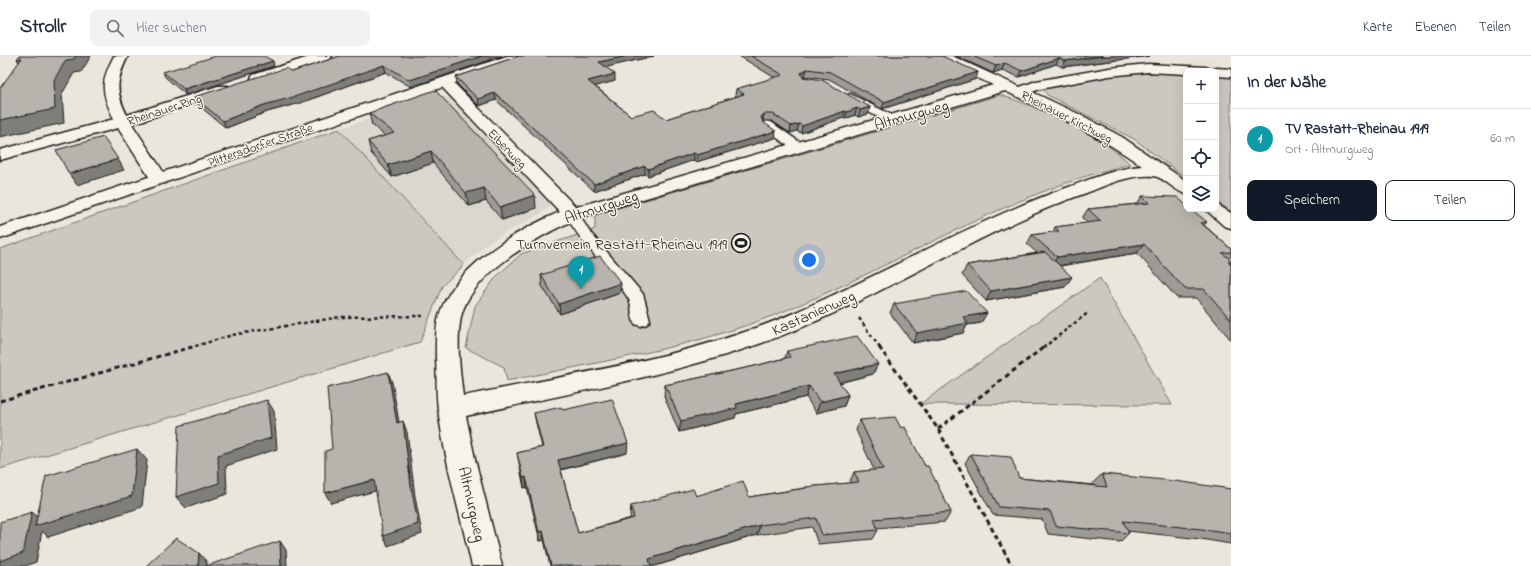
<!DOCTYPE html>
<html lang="de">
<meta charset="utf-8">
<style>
:root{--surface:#fff;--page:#f2f2f3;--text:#1f2937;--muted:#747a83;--line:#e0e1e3;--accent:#111827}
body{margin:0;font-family:"Indie Flower",sans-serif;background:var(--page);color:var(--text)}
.controls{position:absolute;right:12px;top:12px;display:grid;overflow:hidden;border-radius:8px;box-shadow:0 4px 16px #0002}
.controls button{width:36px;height:36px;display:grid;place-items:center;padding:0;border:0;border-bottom:1px solid var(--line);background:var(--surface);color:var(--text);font:20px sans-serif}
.you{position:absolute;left:809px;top:204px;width:14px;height:14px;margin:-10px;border:3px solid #fff;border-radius:50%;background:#1a73e8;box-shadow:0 0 0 6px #1a73e833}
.badge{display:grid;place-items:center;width:26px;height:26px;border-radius:50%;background:var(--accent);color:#fff;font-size:13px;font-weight:700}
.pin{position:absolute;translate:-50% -33px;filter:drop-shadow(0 1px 2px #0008)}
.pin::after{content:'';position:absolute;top:21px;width:14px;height:12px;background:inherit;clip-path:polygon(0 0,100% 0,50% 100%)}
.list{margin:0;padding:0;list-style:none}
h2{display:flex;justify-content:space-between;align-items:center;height:52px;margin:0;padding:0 16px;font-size:17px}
h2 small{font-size:13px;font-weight:400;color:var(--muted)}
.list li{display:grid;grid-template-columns:26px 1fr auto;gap:12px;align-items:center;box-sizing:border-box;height:60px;padding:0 16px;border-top:1px solid var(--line)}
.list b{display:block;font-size:15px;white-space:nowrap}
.list p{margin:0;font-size:13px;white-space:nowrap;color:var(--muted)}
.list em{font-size:13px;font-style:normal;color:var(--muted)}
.actions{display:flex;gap:8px;padding:12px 16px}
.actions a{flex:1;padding:9px 0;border:1px solid var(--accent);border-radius:8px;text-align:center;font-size:14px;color:var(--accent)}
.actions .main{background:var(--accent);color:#fff}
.icon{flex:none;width:22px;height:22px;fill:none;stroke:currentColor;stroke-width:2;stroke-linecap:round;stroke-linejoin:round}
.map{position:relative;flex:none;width:1231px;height:510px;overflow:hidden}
header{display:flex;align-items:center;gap:24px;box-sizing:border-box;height:56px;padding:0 20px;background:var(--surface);border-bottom:1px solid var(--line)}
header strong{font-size:19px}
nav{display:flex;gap:22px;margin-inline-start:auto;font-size:14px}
.search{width:280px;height:36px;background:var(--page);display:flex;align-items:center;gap:10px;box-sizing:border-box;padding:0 14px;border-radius:8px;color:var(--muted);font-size:15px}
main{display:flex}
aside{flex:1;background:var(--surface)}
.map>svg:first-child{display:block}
</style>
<header>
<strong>Strollr</strong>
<div class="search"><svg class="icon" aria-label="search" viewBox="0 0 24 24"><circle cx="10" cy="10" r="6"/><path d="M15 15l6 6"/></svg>Hier suchen</div>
<nav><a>Karte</a><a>Ebenen</a><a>Teilen</a></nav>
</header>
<main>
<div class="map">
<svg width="1231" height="510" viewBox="0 0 1231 510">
<rect width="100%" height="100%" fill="#eae6dc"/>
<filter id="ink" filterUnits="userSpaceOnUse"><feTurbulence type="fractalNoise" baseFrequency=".025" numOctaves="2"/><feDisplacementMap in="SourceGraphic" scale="8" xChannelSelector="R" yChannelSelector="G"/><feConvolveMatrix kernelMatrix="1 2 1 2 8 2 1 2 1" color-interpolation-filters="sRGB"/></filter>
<g filter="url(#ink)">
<!-- built -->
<path fill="#dad7ce" d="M435,40L449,41L552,149L540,158L489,186L464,209L339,73Z"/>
<!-- green -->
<g fill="#ccc8c0" stroke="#74726e">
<path d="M1171,17H1186V122L1134,83L1047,39L1043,33L1112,18Z"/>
<path d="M1216,18L1231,19V156L1216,144Z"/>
<path d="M1000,39C1036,50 1104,81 1130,108C1003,138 893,213 772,260C688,293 596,306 507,325L504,311L466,292L475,250L496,221L521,198L595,173V159Z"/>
<path d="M339,73L464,209L442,230L420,286L0,413V193Z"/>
<path d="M1100,222L1172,349L920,348Z"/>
</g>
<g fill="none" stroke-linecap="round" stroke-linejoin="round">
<!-- service casing -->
<g stroke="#1c1c1c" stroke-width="3">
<g id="service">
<path d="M850,38L896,61L898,64L892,68L888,67L846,43L844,41Z"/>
<path d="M767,65L771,66L801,87L803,90L801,93H793L763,72L761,69L763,66Z"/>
<path d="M572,154L577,155L589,175L643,238L650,264L647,268L641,270L635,268C630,260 633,249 628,242C609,212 582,189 565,158L567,155Z"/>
</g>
</g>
<!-- minor casing -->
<g stroke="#1c1c1c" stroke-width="3">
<g id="minor">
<path d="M114,0H128C116,24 115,35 127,59L218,30H228L230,33L228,36L132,68L168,123L165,127L159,128L153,127L118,72L0,104V94L114,63C101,36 100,26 114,0Z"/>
<path d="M312,0H332L330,3L263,25H253L251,22L253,19Z"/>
<path d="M934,0H952L1020,31L1036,25L1109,12L1148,8L1205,11L1211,13L1216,12L1231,13V21L1216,20V15H1186V18L1148,16L1109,20L1040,33L1032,36L1083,60L1122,81L1186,125V138C1174,135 1163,120 1153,120C1130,118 1107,129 1086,137C973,177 873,248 759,288C664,321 564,338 466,360L475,403L502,510H472C460,458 445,406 438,353C436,337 437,319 436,302C436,289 435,273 439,260C453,212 517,174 560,156L440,29L438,26L440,23H450L576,151L993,29L936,3ZM1005,35C1054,58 1098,79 1142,110C1117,112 1093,122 1069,131C975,164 888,216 796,256C695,301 572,318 463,340C460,315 456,286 461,261C470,218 541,178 579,162Z"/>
<path d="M1216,148L1231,157V172L1224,170L1205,153H1216Z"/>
</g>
</g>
<!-- tertiary casing -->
<g stroke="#1c1c1c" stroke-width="3">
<path id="tertiary" d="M507,0H527L525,3L0,183V171Z"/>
</g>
<!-- path-far1 -->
<g stroke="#1c1c1c" stroke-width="2.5" stroke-dasharray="3.5 3" stroke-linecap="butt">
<path d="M859,262L880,292"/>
<path d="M189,292L232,279L340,261L423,260"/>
<path d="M1043,292L1089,256"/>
</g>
<!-- path -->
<g stroke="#1c1c1c" stroke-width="3" stroke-dasharray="5 3.5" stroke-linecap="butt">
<path d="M879,291L938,373L1012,510"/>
<path d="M0,345L192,291"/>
<path d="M938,373L1044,291"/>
</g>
<!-- service -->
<use href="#service" fill="#f7f3e8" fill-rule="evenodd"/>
<!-- minor -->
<use href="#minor" fill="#f7f3e8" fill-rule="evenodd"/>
<!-- tertiary -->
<use href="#tertiary" fill="#f7f3e8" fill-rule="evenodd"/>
</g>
<!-- wall -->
<g fill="#9d9b94" stroke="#1c1c1c">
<path d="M340,0H502L411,31L386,16L300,47L267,56L226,72L197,48L194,41L292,16Z"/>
<path d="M519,0H654L606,11L615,25L595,30L631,60L666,63L737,40H735L736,33L775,22L739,0H942L976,23L882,53L829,23L805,20L804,21L870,51L868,58L858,61L855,59L845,63L843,62L801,77L797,75L790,77L772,65H763L775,82L696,106L694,104L648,120L645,118L594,135L496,44L479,50L457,28L456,21Z"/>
<path d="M956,0H1150L1062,11L1056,8L1019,21L1002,14L993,17Z"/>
<path d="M274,10L186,39L165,21L163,16Z"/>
<path d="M369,57L536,152L502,164L486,145L469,150L433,107L392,121L371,97L368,85L385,80L372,69Z"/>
<path d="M1142,140L1207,166L1204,169L1231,193V201L1229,203L1231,204V206L1230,207L1231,208V284L1196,242H1177L1137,197L1060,210L1065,231L986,245L962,219L967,209L1037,197L1027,188L1032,179L1053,176L1055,171L1088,167L1082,162L1088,153L1137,148Z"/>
<path d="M541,219L620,237L560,258L542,230Z"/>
<path d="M894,248L981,267L967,269L963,277L913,287L890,257Z"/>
<path d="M787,295L873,318L839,327L848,339L844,350L816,357L806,341L736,358L735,362L679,376L664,340L665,329L755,310L785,302Z"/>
<path d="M563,354L627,397L561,414L578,477L631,462L630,460L631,450L696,440L749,441L805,432L806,431L850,427V425L854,416L874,414L856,374L860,364L901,372L925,410L951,456L945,466L877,472L878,474L873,483L818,488L812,471L757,479L655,510H550L544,484L540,485L527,431L524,432L517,397L542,391L536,367L534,357Z"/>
<path d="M971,398L1019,422L1094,429L1093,427L1102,418L1231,433V488L1201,483L1128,475L1129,477L1120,486L1048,478L1042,463L993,459L965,407Z"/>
</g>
<!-- shaded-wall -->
<g fill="#7f7e78" stroke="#1c1c1c">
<path d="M76,0H91L81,16L74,17L62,38L64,67L0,81V64L66,4Z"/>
<path d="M482,0H502L411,31L410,24Z"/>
<path d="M627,0H654L599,13V6Z"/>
<path d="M1102,0H1150L1062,11L1065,5Z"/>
<path d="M22,2L25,16L17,3Z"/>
<path d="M1059,2L1056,8L1019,21L1022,15Z"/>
<path d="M273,5L274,10L186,39L184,33Z"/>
<path d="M1005,7L1002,14L993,17L996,10Z"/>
<path d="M384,9L386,16L300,47L267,56L226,72L223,65L264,49Z"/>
<path d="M807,13L805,20L800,24L801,17Z"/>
<path d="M978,16L976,23L882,53L884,46Z"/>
<path d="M615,18V25L589,32L588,25Z"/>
<path d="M495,37L496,44L479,50L478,43Z"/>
<path d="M870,51L868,58L858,61L860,54Z"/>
<path d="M857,52L855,59L845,63L847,56Z"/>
<path d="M845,55L843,62L801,77L802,70Z"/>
<path d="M764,58L763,65L761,61Z"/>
<path d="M799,68L797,75L790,77L791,70Z"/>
<path d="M776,75L775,82L696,106L697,99Z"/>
<path d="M431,95L433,107L392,121L388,109Z"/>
<path d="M694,97V104L648,120V113Z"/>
<path d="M118,103L124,114L77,129L69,118Z"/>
<path d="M645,110V118L594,135V128Z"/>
<path d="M484,132L486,145L469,150L466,137Z"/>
<path d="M535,139L536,152L502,164L500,151Z"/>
<path d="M1144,188L1137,197L1051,211L1057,201Z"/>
<path d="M1072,221L1065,231L986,245L991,235Z"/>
<path d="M621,227L620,237L560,258L559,248Z"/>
<path d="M987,257L981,267L967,269L963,277L913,287L917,277L963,261Z"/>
<path d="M878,308L873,318L830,329L834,318Z"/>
<path d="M388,316L392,326L401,377L397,367Z"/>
<path d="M809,330L806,341L736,358L735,362L679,376L681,365L736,348Z"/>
<path d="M848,339L844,350L816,357L820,346Z"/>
<path d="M267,344L274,355L277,393L226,410L227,438L186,452L176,441L218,399Z"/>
<path d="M403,365L407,376L415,440L422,478L388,490L383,480L411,430Z"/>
<path d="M628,387L627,397L559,414L558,404Z"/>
<path d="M137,393L147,404L142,451L48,481L42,475L36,506L25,510H0V503L32,456L43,466Z"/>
<path d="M526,421L527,431L524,432L523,422Z"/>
<path d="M374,424L379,434L331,447L325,437Z"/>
<path d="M760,469L757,479L655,510H649V503Z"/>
<path d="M543,475L544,484L540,485L539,476Z"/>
<path d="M280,485L286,494L287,510H281Z"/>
<path d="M199,497L207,506V510H198Z"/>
</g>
<!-- building -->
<g fill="#b6b4ac" stroke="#1c1c1c">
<path d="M19,0H76L74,3L66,4L54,24L55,53L0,64V32L22,2L17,3Z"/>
<path d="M216,0H264L273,5L184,33L163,16Z"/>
<path d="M340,0H482L410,24L384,9L297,40L264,49L223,65L194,41L286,12L292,16Z"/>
<path d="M519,0H627L599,6L615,18L588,25L631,60L654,54L666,63L744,38L736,33L783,19L751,0H942L978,16L884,46L830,16L807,13L801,17L803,21L822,24L870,51L860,54L857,52L847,56L845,55L802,70L799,68L791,70L773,58H764L761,61L763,66L776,75L697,99L694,97L648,113L645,110L594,128L495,37L478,43L456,21Z"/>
<path d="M972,0H1102L1065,5L1059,2L1022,15L1005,7L996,10Z"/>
<path d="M435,34L535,139L500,151L484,132L466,137L431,95L388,109L368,85L394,77L369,57Z"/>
<path d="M103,81L118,103L69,118L56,94Z"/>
<path d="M1142,140L1177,141L1186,149V153H1191L1207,166L1201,167L1231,193V196L1222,197L1231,204V205H1228L1231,208V264L1204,233H1185L1144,188L1057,201L1032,179L1059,175L1055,171L1101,165L1088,153L1149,147Z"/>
<path d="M1045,196L1072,221L991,235L967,209Z"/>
<path d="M600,200L621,227L559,248L541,219Z"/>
<path d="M966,235L987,257L963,261L968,267L917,277L894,248Z"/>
<path d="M857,280L878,308L834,318L848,339L820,346L809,330L736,348L737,352L681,365L665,329L755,310L790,301L787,295Z"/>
<path d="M388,316L397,367L403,365L411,430L418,468L383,480L374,424L325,437V395L332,393L327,332Z"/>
<path d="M612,343L628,387L558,404L578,477L634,462L631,450L693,433L696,440L743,425L749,441L806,432V431L859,426L854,416L883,413L860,364L895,361L901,372L905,371L925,410H928L951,456L874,463L878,474L822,479L816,462L760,469L649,503L651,510H551L543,475L539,476L526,421L523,422L517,397L543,391L534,357L561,351L563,354Z"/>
<path d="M267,344L271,382L218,399L219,427L176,441L179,370Z"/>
<path d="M137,393L132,440L35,470L46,420Z"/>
<path d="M971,398L1011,401L1019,422L1107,431L1102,418L1175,425L1231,433V477L1211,474L1123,465L1129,477L1056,470L1050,455L999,451Z"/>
<path d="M32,456L23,497L0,505V466Z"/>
<path d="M176,482L199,497L198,510H146Z"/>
<path d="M280,485L281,510H206Z"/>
</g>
</g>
<!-- icons -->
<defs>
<g id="stadium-ring" transform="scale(1)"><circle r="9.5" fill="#f7f3e8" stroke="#1c1c1c" stroke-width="1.5"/><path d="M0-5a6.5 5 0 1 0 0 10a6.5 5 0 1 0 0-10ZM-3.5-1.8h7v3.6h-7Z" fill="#1c1c1c"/></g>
</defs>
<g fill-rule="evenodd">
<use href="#stadium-ring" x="741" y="187"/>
</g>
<g text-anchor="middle" stroke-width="3" stroke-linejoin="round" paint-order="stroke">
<!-- far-street labels -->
<g font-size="13" fill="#1c1c1c" stroke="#f7f3e8">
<text transform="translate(164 53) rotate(-18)" y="5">Rheinauer Ring</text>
<text transform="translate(1067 60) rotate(27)" y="5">Rheinauer Kirchweg</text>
<text transform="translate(260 88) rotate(-19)" y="5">Plittersdorfer Straße</text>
<text transform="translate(508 92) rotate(46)" y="5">Eibenweg</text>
</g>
<!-- street labels -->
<g font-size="16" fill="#1c1c1c" stroke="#f7f3e8">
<text transform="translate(911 58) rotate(-16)" y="6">Altmurgweg</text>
<text transform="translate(601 150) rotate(-18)" y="6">Altmurgweg</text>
<text transform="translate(813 256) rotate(-24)" y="6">Kastanienweg</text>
<text transform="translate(473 448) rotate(77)" y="6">Altmurgweg</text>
</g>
<!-- poi labels -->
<g font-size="16" fill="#1c1c1c" stroke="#f7f3e8" text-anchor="end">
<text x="727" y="193">Turnvernein Rastatt-Rheinau 1919</text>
</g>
</g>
</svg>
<div class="controls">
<button>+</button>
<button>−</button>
<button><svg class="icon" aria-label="locate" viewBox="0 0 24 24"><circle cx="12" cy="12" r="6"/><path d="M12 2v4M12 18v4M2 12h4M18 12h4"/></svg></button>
<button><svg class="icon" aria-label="layers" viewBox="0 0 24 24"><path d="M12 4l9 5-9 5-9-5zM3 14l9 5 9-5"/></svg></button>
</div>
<div class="you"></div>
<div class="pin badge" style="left:581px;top:233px;background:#0f9aa8">1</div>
</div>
<aside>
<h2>In der Nähe<small></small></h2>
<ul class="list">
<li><span class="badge" style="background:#0f9aa8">1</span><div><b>TV Rastatt-Rheinau 1919</b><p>Ort · Altmurgweg</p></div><em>60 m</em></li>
</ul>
<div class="actions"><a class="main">Speichern</a><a>Teilen</a></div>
</aside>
</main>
